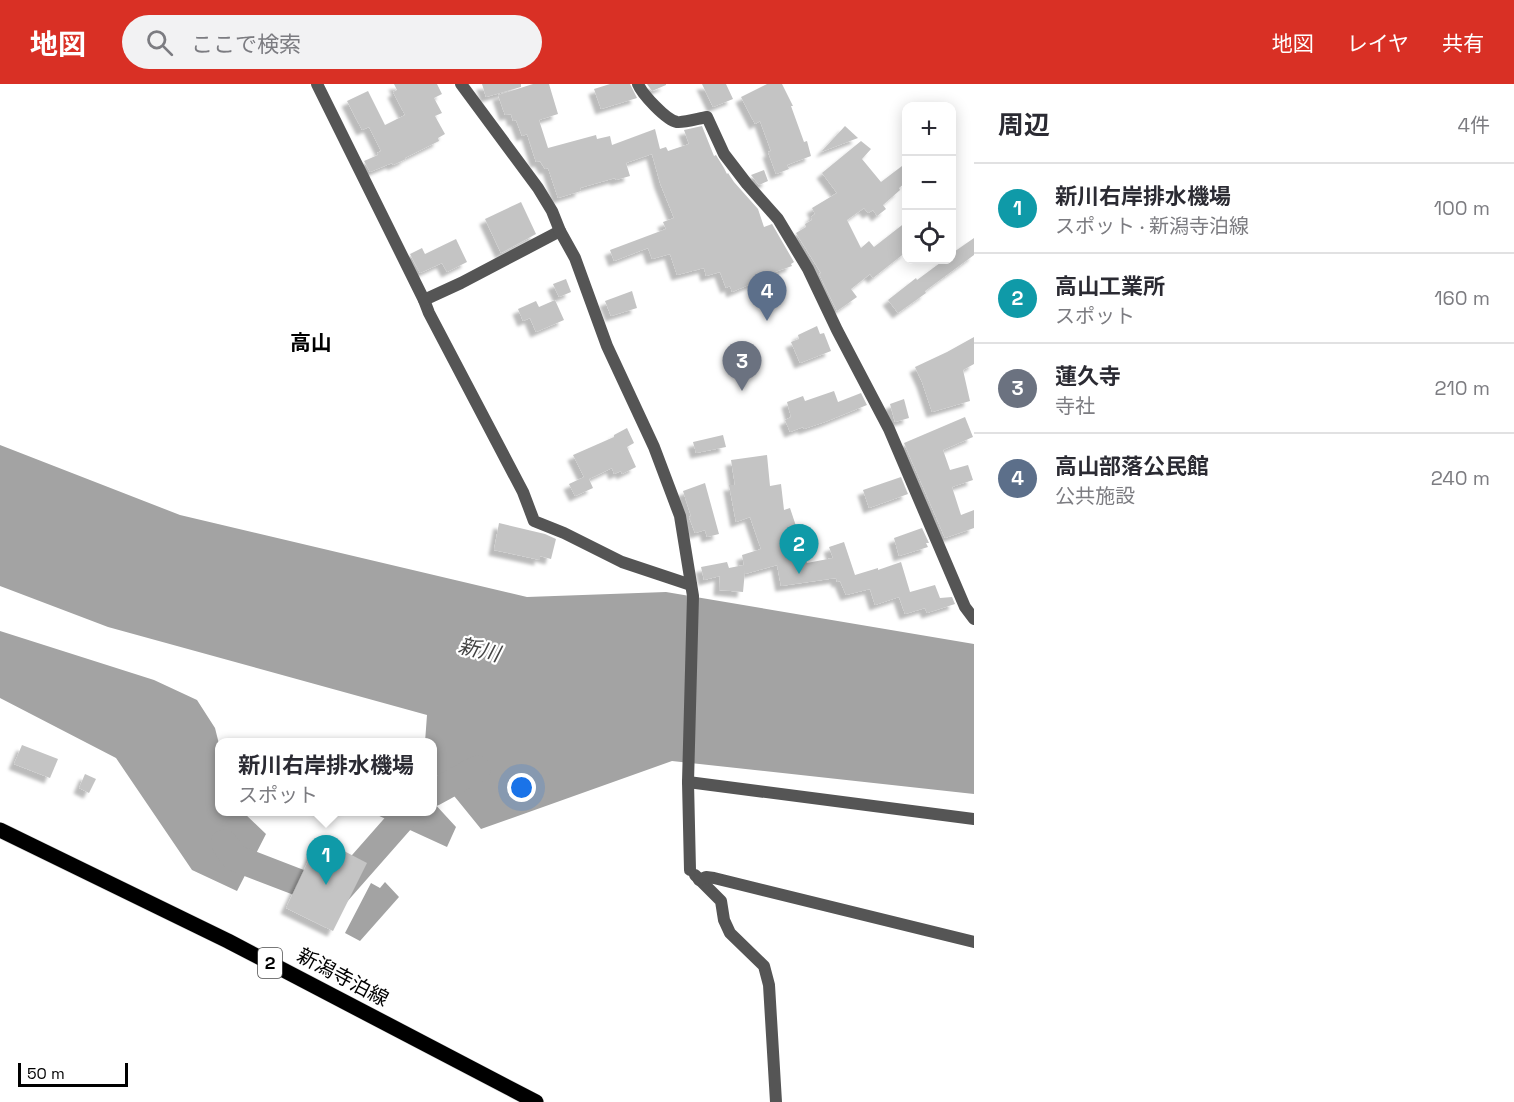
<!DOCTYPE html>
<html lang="ja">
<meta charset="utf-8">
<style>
:root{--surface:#fff;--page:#f2f2f3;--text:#2b2b33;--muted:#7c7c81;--line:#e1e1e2;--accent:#d93025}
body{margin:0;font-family:"Space Grotesk","Noto Sans JP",sans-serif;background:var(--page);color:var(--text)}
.controls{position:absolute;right:18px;top:18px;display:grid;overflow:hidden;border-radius:12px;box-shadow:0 3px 15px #0003}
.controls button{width:54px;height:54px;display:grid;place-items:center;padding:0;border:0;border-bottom:2px solid var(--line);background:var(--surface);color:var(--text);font:30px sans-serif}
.scale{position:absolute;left:18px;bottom:15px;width:110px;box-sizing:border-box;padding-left:6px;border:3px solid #000;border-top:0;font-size:16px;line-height:21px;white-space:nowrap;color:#000;-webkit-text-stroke:4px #fff;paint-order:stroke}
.you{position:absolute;left:522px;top:704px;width:21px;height:21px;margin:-15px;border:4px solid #fff;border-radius:50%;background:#1a73e8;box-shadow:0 0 0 9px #1a73e833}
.badge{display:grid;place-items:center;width:39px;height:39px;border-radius:50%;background:var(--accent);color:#fff;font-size:20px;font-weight:700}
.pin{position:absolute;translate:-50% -50px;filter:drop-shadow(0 2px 3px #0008)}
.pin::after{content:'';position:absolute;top:32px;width:21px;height:18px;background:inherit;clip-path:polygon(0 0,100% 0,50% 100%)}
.popup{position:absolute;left:215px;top:654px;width:222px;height:78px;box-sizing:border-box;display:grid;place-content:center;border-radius:12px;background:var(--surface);filter:drop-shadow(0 2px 4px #0005);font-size:20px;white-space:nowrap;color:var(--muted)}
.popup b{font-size:22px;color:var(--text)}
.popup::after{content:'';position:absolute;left:50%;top:100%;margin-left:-12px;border:12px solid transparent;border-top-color:var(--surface)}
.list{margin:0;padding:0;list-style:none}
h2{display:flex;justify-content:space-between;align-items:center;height:78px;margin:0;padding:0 24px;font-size:26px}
h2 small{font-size:20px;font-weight:400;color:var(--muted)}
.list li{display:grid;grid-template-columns:39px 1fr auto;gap:18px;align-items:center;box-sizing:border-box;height:90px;padding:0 24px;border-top:2px solid var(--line)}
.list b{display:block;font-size:22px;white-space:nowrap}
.list p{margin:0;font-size:20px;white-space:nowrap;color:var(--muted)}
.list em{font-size:20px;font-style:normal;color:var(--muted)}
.icon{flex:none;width:33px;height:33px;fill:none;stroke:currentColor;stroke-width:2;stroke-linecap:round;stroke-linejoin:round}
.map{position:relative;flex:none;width:974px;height:1018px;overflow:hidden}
header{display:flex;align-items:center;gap:36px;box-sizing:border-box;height:84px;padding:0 30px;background:var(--accent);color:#fff}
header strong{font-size:28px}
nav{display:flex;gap:33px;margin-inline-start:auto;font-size:21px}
.search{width:420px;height:54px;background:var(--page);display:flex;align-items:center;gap:15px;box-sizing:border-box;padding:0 21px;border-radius:33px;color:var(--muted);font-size:22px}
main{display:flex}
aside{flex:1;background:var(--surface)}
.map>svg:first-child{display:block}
</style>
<header>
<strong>地図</strong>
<div class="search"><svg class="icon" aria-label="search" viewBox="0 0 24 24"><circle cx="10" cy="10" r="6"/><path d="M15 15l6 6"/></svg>ここで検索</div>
<nav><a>地図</a><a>レイヤ</a><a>共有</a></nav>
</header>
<main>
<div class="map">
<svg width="974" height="1018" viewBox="0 0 974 1018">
<defs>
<filter id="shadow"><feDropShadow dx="-5.5" dy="5.5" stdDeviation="1.5" flood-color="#0004"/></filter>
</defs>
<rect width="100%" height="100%" fill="#fff"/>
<!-- water -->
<g fill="#a3a3a3">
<path d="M0,361L180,431L527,513L666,508L974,560V710L672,677L481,745L433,686V658H425L427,631L108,543L0,502Z"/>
<path d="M0,547L154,596L197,616L215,644L219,660L220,728H243L266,750L237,807L192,786L116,674L0,614Z"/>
<path d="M433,718L456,743L447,763L375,730L378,728H433Z"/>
<path d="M385,798L399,813L360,857L345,849L371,799L380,804Z"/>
</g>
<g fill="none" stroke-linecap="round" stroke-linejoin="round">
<!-- river -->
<g stroke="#a3a3a3" stroke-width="27">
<path d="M433,709L477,685"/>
<path d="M224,759L235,774L334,812L408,728"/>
</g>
</g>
<!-- building -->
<g fill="#c4c4c4" filter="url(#shadow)">
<path d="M394,0H437L442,10L434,14L442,29L435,32L445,50L438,54L439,57L405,74L406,75L393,81L392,79L370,88L364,77L378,71L377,69L381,67L369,43L362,46L347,17L368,7L385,41L405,31L393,8L397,6Z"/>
<path d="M482,0H521V3L486,13Z"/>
<path d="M533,0H549L558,30L539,36L548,64L596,51L597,55L610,52L612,61L655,45L660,65L666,63L668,67L689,60L684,46L702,42L714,72L716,71L724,84L727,90L728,89L734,98L758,125L764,143L772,140L794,178L791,180L792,182L757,194L758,197L732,208L730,202L726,204L720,188L706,192L704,184L677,191L670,170L652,175L648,164L614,177L610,166L666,145L663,138L674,134L660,99L652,70L626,79L630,92L616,96L615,94L580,104L581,107L558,114L548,84L545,85L540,77L536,78L527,50L522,52L516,36L513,37L511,30L505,31L498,11Z"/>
<path d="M610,0H630L637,14L601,25L594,5Z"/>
<path d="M647,0H666V1L652,7Z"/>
<path d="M702,0H726L733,15L713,23Z"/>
<path d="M767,0H782L793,22H791L804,58L807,57L811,72L787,81L789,85L776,90L768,68L771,67L760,37L755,40L741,13Z"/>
<path d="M845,42L858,54L821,68Z"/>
<path d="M861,57L871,65L862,75L881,98L902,82L906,89V98L899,104L900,106L883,121L886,125L877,132L873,126L868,129L864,124L847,136L861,164L869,157L874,163L906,138V168L873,194L870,190L851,205L857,213L837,227L819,190L821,189L796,149L806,143L805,140L812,136L811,133L815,130L812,124L837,109L822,89Z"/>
<path d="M764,86L768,97L759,101L751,91Z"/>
<path d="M521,118L536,150L501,169L485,135Z"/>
<path d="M974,154V171L925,207L926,209L898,229L888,216L916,194L917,196L944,176H951V170Z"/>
<path d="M456,155L467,178L447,188L442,179L420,189L410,170L422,164L425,170Z"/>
<path d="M566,195L571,208L559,213L553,200Z"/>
<path d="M632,207L637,224L611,232L605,217Z"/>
<path d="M555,216L564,236L536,248L530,234L523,237L518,225L536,217L539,223Z"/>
<path d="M817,242L820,250L824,249L831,267L800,279L791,258L799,255L798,251Z"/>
<path d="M974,253V280L963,286L970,317L932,328L922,298L915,283L947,268Z"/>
<path d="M834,307L838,318L861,309L867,321L825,338L804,345L803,343L790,348L785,336L791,333L787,318L803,312L805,317Z"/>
<path d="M904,315L909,334L895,338L890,320Z"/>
<path d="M965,333L973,353L943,366L950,386L968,381L973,396L952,403L961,431L974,426V444L945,454L904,359Z"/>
<path d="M627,344L634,359L627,363L636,383L622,390L621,387L614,390L612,384L589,395L593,404L575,412L569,400L584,393L573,371L614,353V351Z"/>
<path d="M723,351L726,363L696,369L693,358Z"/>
<path d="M767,371L770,402L781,400L784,426L790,424L796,442L803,440L808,455L800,458L807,479L833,474L829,463L844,458L855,491L878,484V486L901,478L910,508L935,501L940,514L952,513L955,520L927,529L925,524L905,530L899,513L875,521L870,505L846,511L840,497L837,498L836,494L781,502L777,481L745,490V487L743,508L719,506L720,492L704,496L701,483L727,478L729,484L744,481L742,471L761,465L750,433L736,438L729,401H735L731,376Z"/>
<path d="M901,393L908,410L869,424L863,406Z"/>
<path d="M705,399L719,450L707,453L705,446L695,449L689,433L691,432L683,407Z"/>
<path d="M499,439L545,450L556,455L551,475L540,472V476L494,466Z"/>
<path d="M922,444L929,459H926L928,463L899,472L894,454Z"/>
<path d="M22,661L58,675L50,694L14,680Z"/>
<path d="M85,690L96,695L89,709L79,704Z"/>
<path d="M319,754L367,779L333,847L286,824Z"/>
</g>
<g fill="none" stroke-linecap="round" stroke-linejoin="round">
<!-- primary casing -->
<g stroke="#dbdbdb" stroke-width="16">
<path id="primary" d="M0,746L228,857L536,1018"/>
</g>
<!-- minor -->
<g stroke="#555" stroke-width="12">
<path d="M317,0L424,216L429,229L523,408L534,437L564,449L622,478L691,501"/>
<path d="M638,0C642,10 666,36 677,38C684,39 700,34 707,33L724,70L747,100L778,135L808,185L837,246L889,345L965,523L974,535"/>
<path d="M424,216L461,199L560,147"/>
<path d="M688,698L974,735"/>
<path d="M695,791L721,817L724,836L730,849L764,882L769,901L776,1018"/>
<path d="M699,796L706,793L714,794L974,858"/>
</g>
<!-- tertiary -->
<path stroke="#555" stroke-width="12" d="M461,0L538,104L552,127L560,147L575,174L607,262L654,363L680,432L693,512L688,698L690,786"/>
<!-- primary -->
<use href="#primary" stroke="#000" stroke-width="15"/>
</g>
<g text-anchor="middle" stroke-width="4.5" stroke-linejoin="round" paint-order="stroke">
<!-- shield labels -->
<rect fill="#fff" stroke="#4c4c4c" stroke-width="1.5" x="258" y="864" width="24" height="30" rx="4.5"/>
<g font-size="18" font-weight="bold" fill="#000">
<text x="270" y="885">2</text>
</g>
<!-- street labels -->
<g font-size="20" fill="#000" stroke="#fff">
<text transform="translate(343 893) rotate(28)" y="7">新潟寺泊線</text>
</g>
<!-- neighbourhood labels -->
<g font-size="21" font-weight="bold" fill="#000" stroke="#fff">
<text x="311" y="266">高山</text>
</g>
<!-- water labels -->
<g font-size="21" font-style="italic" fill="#444" stroke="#fff">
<text transform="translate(479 566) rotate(13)" y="7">新川</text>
</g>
</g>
</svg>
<div class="controls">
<button>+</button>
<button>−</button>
<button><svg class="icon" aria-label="locate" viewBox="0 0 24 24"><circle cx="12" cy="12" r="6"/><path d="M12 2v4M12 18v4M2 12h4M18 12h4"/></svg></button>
</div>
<div class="scale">50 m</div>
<div class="you"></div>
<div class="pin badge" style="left:326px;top:801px;background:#0f9aa8">1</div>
<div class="popup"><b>新川右岸排水機場</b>スポット</div>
<div class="pin badge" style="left:799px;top:490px;background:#0f9aa8">2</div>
<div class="pin badge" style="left:742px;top:307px;background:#6b7280">3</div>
<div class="pin badge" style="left:767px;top:237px;background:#5c6f8a">4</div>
</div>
<aside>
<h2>周辺<small>4件</small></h2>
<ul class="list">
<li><span class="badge" style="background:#0f9aa8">1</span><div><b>新川右岸排水機場</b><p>スポット · 新潟寺泊線</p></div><em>100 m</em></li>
<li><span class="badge" style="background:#0f9aa8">2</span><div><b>高山工業所</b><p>スポット</p></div><em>160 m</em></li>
<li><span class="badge" style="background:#6b7280">3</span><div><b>蓮久寺</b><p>寺社</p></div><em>210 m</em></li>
<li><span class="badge" style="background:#5c6f8a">4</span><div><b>高山部落公民館</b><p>公共施設</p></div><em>240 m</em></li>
</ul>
</aside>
</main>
